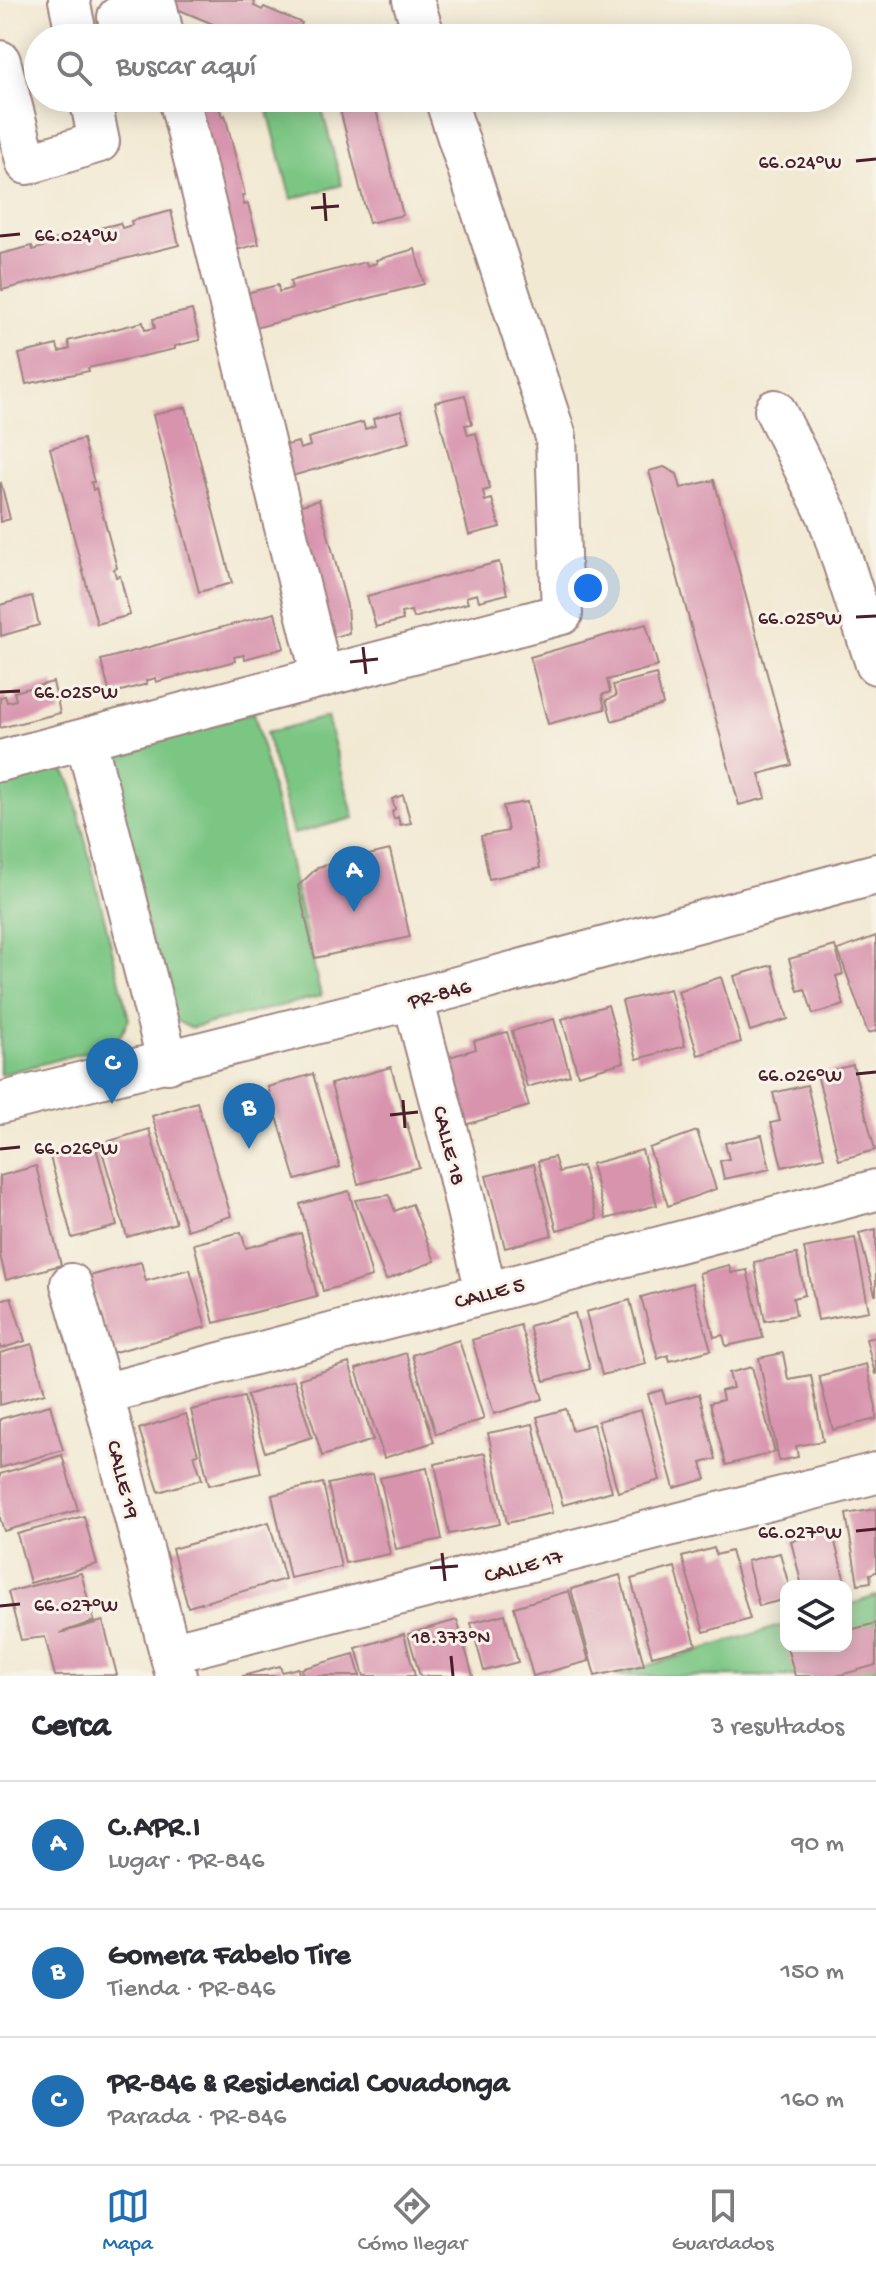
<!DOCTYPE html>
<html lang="es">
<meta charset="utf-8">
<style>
:root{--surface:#fff;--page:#f7f7f7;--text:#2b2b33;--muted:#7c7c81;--line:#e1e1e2;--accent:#1f6fb2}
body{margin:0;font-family:"Gochi Hand",sans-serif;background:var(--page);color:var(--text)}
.controls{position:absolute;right:24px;bottom:24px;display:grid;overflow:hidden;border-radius:16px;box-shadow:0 4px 20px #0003}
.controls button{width:72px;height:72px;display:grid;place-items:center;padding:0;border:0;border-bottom:2px solid var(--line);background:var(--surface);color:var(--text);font:40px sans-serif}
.you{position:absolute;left:588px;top:588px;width:28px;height:28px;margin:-20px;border:6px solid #fff;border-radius:50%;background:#1a73e8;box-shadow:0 0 0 12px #1a73e833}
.badge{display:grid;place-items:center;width:52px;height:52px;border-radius:50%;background:var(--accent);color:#fff;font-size:26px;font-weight:700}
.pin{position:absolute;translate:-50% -66px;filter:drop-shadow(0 2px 4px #0008)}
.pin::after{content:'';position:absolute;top:42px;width:28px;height:24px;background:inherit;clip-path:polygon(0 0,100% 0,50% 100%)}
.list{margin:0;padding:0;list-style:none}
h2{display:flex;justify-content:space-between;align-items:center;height:104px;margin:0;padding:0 32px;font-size:34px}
h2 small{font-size:26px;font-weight:400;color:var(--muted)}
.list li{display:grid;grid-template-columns:52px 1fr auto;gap:24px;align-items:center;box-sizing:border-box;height:128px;padding:0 32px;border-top:2px solid var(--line)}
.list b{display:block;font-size:30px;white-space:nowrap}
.list p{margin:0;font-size:26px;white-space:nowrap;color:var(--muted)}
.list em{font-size:26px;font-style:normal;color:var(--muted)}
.icon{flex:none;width:44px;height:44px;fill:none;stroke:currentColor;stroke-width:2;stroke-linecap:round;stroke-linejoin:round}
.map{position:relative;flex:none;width:876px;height:1676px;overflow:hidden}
.search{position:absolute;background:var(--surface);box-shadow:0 4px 20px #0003;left:24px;right:24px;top:24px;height:88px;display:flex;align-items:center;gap:20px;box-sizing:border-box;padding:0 28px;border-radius:44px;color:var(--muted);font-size:30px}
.sheet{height:488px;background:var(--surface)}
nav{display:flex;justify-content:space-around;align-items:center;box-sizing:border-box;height:112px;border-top:2px solid var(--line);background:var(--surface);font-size:22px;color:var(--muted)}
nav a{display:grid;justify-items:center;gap:4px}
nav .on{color:var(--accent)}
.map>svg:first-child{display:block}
</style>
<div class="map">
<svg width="876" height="1676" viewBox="0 0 876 1676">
<rect width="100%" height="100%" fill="#f7f3e8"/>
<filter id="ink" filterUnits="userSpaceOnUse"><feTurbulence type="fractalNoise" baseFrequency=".0125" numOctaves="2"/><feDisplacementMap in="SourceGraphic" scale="16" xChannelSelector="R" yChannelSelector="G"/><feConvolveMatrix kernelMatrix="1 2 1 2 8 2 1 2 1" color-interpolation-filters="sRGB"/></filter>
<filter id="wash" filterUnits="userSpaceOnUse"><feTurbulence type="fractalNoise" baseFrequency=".006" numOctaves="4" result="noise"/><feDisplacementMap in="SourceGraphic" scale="32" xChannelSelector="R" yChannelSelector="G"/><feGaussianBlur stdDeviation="1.8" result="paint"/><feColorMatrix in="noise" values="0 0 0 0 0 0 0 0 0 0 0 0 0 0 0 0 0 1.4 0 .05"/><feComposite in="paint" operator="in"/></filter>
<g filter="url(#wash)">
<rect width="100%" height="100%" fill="#f2e9d3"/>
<!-- green -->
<g fill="#7cc684" stroke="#637258" stroke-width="2">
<path d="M319,98L342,185L291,199L268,111Z"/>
<path d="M254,712L321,996L190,1028L178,1022L170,1014L103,754Z"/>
<path d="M327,717L354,818L293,834L266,733Z"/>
<path d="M52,764L63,769L71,782L129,1019L120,1036L108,1046L0,1075V778Z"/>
<path d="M876,1596V1676H614L786,1624V1646H846V1606Z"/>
</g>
<g id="blocks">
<!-- building -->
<g fill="#d893ad">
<path d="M156,0H250L255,2L254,6L262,10L264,7L302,23L296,38H246Z"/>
<path d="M185,98H221L223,106L219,107L222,117L225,115L245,195H242L244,205L248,204L259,244L224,253Z"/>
<path d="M337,98H373L403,215L369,223Z"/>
<path d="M171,211L179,245L2,290L0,254L32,246L33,250L43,247L42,243L120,223L122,228L132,225L131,221Z"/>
<path d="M415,249L424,284L247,330L238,295L278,285L279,292L292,288L290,281L366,262L367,266L377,263L376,260Z"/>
<path d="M192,310L200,340L175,346V349L88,368L89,371L26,384L19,354L57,345L59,352L70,349L68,341L143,322L145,330L155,328L153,319Z"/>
<path d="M465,395L472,424L465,425L468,435L476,433L490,489L483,491L485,501L492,499L500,527L469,535L435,402Z"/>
<path d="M186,407L232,583L199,592L153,415Z"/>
<path d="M401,411L410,442L278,480L269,450L298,442L300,449L310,446L308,438L363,422L365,429L375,426L373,419Z"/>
<path d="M83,439L94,482H91L93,490L96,488L117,568L114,569L116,577L120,576L130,615L97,624L50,448Z"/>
<path d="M664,467L677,474L681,488L714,480L792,765L759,774L766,798L739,805L649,471Z"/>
<path d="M1,483L10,519L0,522V484Z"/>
<path d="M319,500L347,606L349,633L322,640L288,509Z"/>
<path d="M499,562L507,594L479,601L477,594L466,597L468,603L413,618L411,611L401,613L403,620L376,627L367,596Z"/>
<path d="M32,596L39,625L1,636L0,605Z"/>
<path d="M275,613L284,648L245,659L244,655L234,657L235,661L156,682L155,678L146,681L147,684L110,694L101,660Z"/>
<path d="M646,624L658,666L607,680L610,692L602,695L605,709L548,724L530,657Z"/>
<path d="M656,674L663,705L612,721L606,700L616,696L613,685Z"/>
<path d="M53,682L60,713L0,728V697L5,696L7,702L16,700L14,692Z"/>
<path d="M403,795L411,823L400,825L398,817L394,819L392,812L395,809L392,799Z"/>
<path d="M527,802L540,868L489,879L481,836L508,831L503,806Z"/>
<path d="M390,850L410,937L315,958L298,886L318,867Z"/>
<path d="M876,936V1031L868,1033L838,950Z"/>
<path d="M835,946L843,974L836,976L844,1005L813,1014L805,989L798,991L789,959Z"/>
<path d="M772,965L788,1019L750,1031L734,976Z"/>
<path d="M721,977L741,1042L698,1055L678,991Z"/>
<path d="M670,989L685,1046L637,1059L622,1001Z"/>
<path d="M608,1005L624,1062L578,1075L562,1019Z"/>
<path d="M554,1019L570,1075L527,1087L512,1031Z"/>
<path d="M507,1032L529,1106L465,1125L446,1058L476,1049L474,1041Z"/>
<path d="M853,1065L875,1150L839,1160L817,1074Z"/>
<path d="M391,1067L419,1167L358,1184L331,1084Z"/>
<path d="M313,1074L340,1167L296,1180L268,1087Z"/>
<path d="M807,1085L824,1157L782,1167L771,1123L780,1121L773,1093Z"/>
<path d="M197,1102L231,1216L187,1230L152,1116Z"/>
<path d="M149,1129L176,1223L127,1237L100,1144Z"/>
<path d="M697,1131L716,1189L668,1206L649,1148Z"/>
<path d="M762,1135L770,1169L724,1179L720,1161L729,1159L725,1143Z"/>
<path d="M95,1144L117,1226L72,1238L50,1157Z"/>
<path d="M642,1150L657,1205L606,1219L591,1164Z"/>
<path d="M554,1157L559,1172L582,1166L597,1219L557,1230L538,1161Z"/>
<path d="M534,1164L552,1235L505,1248L486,1176Z"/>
<path d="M36,1166L61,1265L6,1280L0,1255V1176Z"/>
<path d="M349,1191L372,1277L323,1291L300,1204Z"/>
<path d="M389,1195L395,1211L412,1204L435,1261L386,1280L355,1200Z"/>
<path d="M876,1229V1295H875L859,1233Z"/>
<path d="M241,1232L246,1248L301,1233L317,1296L214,1323L194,1244Z"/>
<path d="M855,1238L869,1311L818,1320L804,1248Z"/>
<path d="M797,1254L805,1295L793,1298L796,1315L765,1321L754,1262Z"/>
<path d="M141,1262L146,1281L190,1269L206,1327L111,1353L90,1276Z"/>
<path d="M729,1265L731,1273L747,1270L763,1338L726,1346L723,1335L714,1337L699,1273Z"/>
<path d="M692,1283L711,1350L670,1361L668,1355L658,1359L641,1297Z"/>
<path d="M11,1297L25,1341L0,1349V1300Z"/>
<path d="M630,1300L646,1364L602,1375L586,1312Z"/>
<path d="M575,1313L590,1369L544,1381L529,1326Z"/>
<path d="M520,1325L543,1399L494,1414L472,1340Z"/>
<path d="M876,1337V1374H875L866,1339Z"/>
<path d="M459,1340L484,1419L436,1434L412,1355Z"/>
<path d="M32,1344L45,1393L0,1405V1353Z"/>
<path d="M406,1353L434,1442L384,1458L356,1369Z"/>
<path d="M783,1353L788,1379L811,1375L823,1441L796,1446L798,1457L779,1461L759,1358Z"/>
<path d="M349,1363L373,1440L322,1456L299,1379Z"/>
<path d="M866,1364L876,1407V1419L833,1430L819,1376Z"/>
<path d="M752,1367L775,1452L726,1465L710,1403L723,1400L721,1391L733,1388L729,1373Z"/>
<path d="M294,1380L312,1437L265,1452L247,1395Z"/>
<path d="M662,1390L666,1403L699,1394L716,1459L701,1463L706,1479L674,1488L648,1394Z"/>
<path d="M244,1397L261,1473L209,1485L191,1410Z"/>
<path d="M50,1405L63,1450L0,1468V1419Z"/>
<path d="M566,1409L572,1430L593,1424L612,1491L563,1505L537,1417Z"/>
<path d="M641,1410L660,1480L618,1492L598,1421Z"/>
<path d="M186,1414L198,1454L194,1455L202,1479L159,1492L139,1429Z"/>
<path d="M533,1424L552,1513L507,1523L488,1433Z"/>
<path d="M485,1453L500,1524L449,1534L435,1464Z"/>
<path d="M62,1455L78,1510L4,1531L0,1518V1474Z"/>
<path d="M427,1468L442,1539L396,1549L380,1478Z"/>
<path d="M373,1474L390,1554L345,1563L328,1484Z"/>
<path d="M323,1483L341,1567L290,1578L272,1495Z"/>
<path d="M876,1509V1572L870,1574L871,1582L858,1584L846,1514Z"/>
<path d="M84,1516L97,1564L30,1583L17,1534Z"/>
<path d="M269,1522L285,1579L188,1607L172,1549Z"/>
<path d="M832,1530L846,1586H802L791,1541Z"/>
<path d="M714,1548L716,1555L731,1551L750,1619L704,1632L682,1557Z"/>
<path d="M780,1553L789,1586H786V1599L759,1606L747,1561Z"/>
<path d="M675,1567L696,1645L652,1656L631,1579Z"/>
<path d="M81,1573L94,1621L60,1633L103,1621L117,1675L55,1676L45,1637L21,1640L8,1592Z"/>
<path d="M620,1575L644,1665L595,1676L571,1589Z"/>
<path d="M569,1591L589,1661L533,1676L514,1607Z"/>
<path d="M505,1614L518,1662L484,1671L471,1623Z"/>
<path d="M457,1620L473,1676H420L408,1634Z"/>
<path d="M876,1623V1665L837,1676H795L787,1647L846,1646V1631Z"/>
<path d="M404,1634L415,1676H364L356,1648Z"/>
<path d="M354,1654L360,1676H303L301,1669Z"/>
<path d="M280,1666L282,1672L298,1668L299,1676H242Z"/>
</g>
</g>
</g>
<g filter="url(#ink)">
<use href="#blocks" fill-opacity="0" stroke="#9e847f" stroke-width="2"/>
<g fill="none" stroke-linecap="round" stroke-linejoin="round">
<!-- minor casing -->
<g stroke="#9e847f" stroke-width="44">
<g id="minor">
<path d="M69,0L77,38"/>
<path d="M413,0L425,38"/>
<path d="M118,17L157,8L164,38"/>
<path d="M0,61L27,164L99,142L90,98"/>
<path d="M179,98L322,677"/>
<path d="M775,410L828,516L876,664"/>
<path d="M86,740L168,1063"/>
<path d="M0,761L562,614L556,437L445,98"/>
<path d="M413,999L454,1155L486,1292"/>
<path d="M0,1103L390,1005L876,874"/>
<path d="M71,1284L103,1394L176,1676"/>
<path d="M103,1394L876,1190"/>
<path d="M170,1653L876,1473"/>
</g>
</g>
<!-- minor -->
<use href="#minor" stroke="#fff" stroke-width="40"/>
</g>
</g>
<!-- ticks -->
<path fill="none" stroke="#4a1f2b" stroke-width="3" d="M856,161L876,159M324,193L326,221M311,208L339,206M0,236L20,234M856,617L876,616M363,647L366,674M350,662L378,659M0,692L20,691M856,1074L876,1072M403,1100L405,1128M390,1115L418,1112M0,1149L20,1147M856,1531L876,1529M442,1553L445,1581M430,1568L458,1566M0,1606L20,1604M451,1656L453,1676"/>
<g text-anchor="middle" stroke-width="6" stroke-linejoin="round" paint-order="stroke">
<!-- street labels -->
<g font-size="22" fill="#4a1f2b" stroke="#f7f3e8">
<text transform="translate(439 992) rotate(-15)" y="8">PR-846</text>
<text transform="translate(451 1145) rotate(76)" y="8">CALLE 18</text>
<text transform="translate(489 1291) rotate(-15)" y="8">CALLE 5</text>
<text transform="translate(125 1479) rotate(76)" y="8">CALLE 19</text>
<text transform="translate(523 1564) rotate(-15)" y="8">CALLE 17</text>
</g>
</g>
<g font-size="20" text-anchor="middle" fill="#4a1f2b" stroke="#f7f3e8" stroke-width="6" stroke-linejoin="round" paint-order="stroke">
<text x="800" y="168">66.024°W</text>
<text x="76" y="241">66.024°W</text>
<text x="800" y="624">66.025°W</text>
<text x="76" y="698">66.025°W</text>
<text x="800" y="1081">66.026°W</text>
<text x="76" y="1154">66.026°W</text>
<text x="800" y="1538">66.027°W</text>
<text x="76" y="1611">66.027°W</text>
<text x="451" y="1643">18.373°N</text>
</g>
</svg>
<div class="controls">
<button><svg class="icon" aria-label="layers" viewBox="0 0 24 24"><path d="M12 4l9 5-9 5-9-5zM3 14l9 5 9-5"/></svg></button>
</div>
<div class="you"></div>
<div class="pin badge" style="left:354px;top:912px">A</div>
<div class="pin badge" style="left:249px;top:1149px">B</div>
<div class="pin badge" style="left:112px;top:1104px">C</div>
<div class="search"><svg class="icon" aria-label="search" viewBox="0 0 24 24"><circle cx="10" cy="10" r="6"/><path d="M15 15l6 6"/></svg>Buscar aquí</div>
</div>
<section class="sheet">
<h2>Cerca<small>3 resultados</small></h2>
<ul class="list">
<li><span class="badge">A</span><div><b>C.APR.I</b><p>Lugar · PR-846</p></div><em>90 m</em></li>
<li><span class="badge">B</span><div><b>Gomera Fabelo Tire</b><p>Tienda · PR-846</p></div><em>150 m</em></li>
<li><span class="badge">C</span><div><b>PR-846 &amp; Residencial Covadonga</b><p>Parada · PR-846</p></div><em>160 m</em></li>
</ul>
</section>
<nav>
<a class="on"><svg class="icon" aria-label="map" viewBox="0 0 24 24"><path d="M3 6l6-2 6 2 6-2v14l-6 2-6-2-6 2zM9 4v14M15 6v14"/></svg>Mapa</a>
<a><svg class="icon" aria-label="directions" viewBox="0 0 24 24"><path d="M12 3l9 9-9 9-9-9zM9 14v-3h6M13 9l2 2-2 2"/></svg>Cómo llegar</a>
<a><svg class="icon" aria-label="saved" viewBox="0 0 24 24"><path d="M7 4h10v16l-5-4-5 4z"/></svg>Guardados</a>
</nav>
